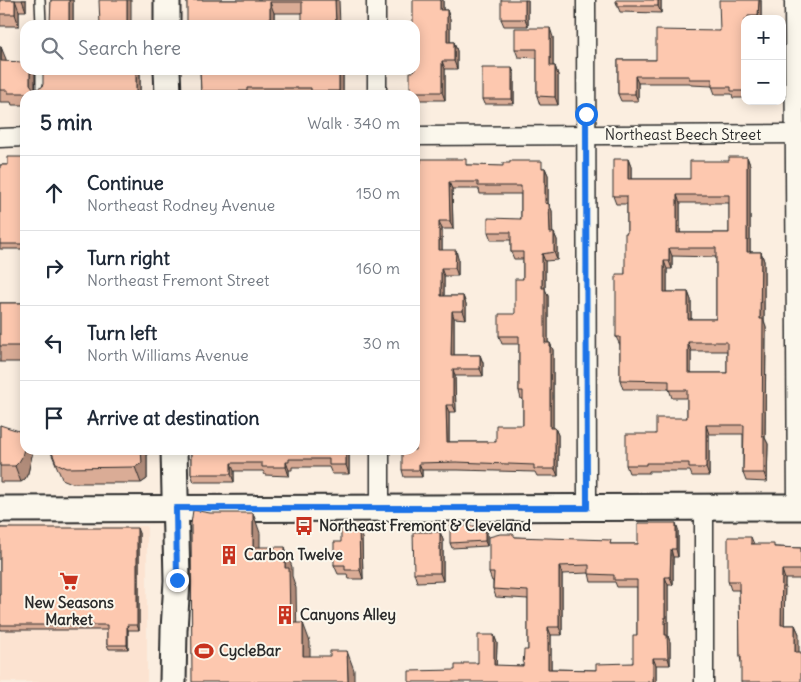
<!DOCTYPE html>
<meta charset="utf-8">
<style>
:root{--surface:#fff;--page:#f2f2f3;--text:#1f2937;--muted:#747a83;--line:#e0e1e3}
body{margin:0;font-family:Delius,sans-serif;background:var(--page);color:var(--text)}
.controls{position:absolute;right:15px;top:15px;display:grid;overflow:hidden;border-radius:10px;box-shadow:0 2px 12px #0003}
.controls button{width:45px;height:45px;display:grid;place-items:center;padding:0;border:0;border-bottom:1px solid var(--line);background:var(--surface);color:var(--text);font:25px sans-serif}
.stop{position:absolute;width:15px;height:15px;margin:-11px;border:4px solid #1a73e8;border-radius:50%;background:#fff}
.stop.end{background:#1a73e8;border-color:#fff;box-shadow:0 1px 5px #0008}
.list{margin:0;padding:0;list-style:none}
h2{display:flex;justify-content:space-between;align-items:center;height:65px;margin:0;padding:0 20px;font-size:21px}
h2 small{font-size:16px;font-weight:400;color:var(--muted)}
.list li{display:grid;grid-template-columns:32px 1fr auto;gap:15px;align-items:center;box-sizing:border-box;height:75px;padding:0 20px;border-top:1px solid var(--line)}
.list b{display:block;font-size:19px;white-space:nowrap}
.list p{margin:0;font-size:16px;white-space:nowrap;color:var(--muted)}
.list em{font-size:16px;font-style:normal;color:var(--muted)}
.icon{flex:none;width:28px;height:28px;fill:none;stroke:currentColor;stroke-width:2;stroke-linecap:round;stroke-linejoin:round}
.map{position:relative;flex:none;width:801px;height:682px;overflow:hidden}
.search{position:absolute;background:var(--surface);box-shadow:0 2px 12px #0003;left:20px;top:20px;width:400px;height:55px;display:flex;align-items:center;gap:12px;box-sizing:border-box;padding:0 18px;border-radius:15px;color:var(--muted);font-size:19px}
.panel{position:absolute;background:var(--surface);box-shadow:0 2px 12px #0003;left:20px;top:90px;width:400px;height:365px;border-radius:15px}
.map>svg:first-child{display:block}
</style>
<div class="map">
<svg width="801" height="682" viewBox="0 0 801 682">
<rect width="100%" height="100%" fill="#fbeee0"/>
<filter id="ink" filterUnits="userSpaceOnUse"><feTurbulence type="fractalNoise" baseFrequency=".02" numOctaves="2"/><feDisplacementMap in="SourceGraphic" scale="10" xChannelSelector="R" yChannelSelector="G"/><feConvolveMatrix kernelMatrix="1 2 1 2 8 2 1 2 1" color-interpolation-filters="sRGB"/></filter>
<g filter="url(#ink)">
<!-- built -->
<rect fill="#fce3d1" x="0" y="526" width="147" height="156"/>
<g fill="none" stroke-linecap="round" stroke-linejoin="round">
<!-- lane casing -->
<g stroke="#2b2b2b" stroke-width="12">
<g id="lane">
<path d="M40,0L41,25"/>
<path d="M41,70V95"/>
</g>
</g>
<!-- street casing -->
<g stroke="#2b2b2b" stroke-width="21">
<g id="street">
<path d="M376,0V25"/>
<path d="M586,0L587,508"/>
<path d="M794,0L797,507"/>
<path d="M377,70V95"/>
<path d="M415,136L801,134"/>
<path d="M0,138L25,137"/>
<path d="M380,450V508"/>
<path d="M704,507V682"/>
</g>
</g>
<!-- secondary casing -->
<g stroke="#2b2b2b" stroke-width="29">
<g id="secondary">
<path d="M167,0V25"/>
<path d="M167,70L168,95"/>
<path d="M0,509L801,507"/>
<path d="M173,682L174,630L177,581L174,450"/>
</g>
</g>
<!-- lane -->
<use href="#lane" stroke="#fbf7ec" stroke-width="9"/>
<!-- street -->
<use href="#street" stroke="#fbf7ec" stroke-width="18"/>
<!-- secondary -->
<use href="#secondary" stroke="#fbf7ec" stroke-width="25"/>
</g>
<!-- wall -->
<g fill="#daac96" stroke="#2b2b2b" fill-rule="evenodd">
<path d="M0,0H26V11H19V26H0Z"/>
<rect x="51" y="0" width="22" height="25"/>
<path d="M187,0H339L302,13H274V25H188Z"/>
<path d="M443,0V10H447L450,19V42H454L457,51V69H445V100H415V95H411L410,92L413,72Z"/>
<path d="M528,0V26H504L501,19Z"/>
<path d="M661,0V13L620,12L616,2Z"/>
<path d="M761,0V19H745V98H733L732,94H715L712,86L691,85L690,83H638V101H621L618,94V60H656L720,31Z"/>
<path d="M553,37V66H555L558,75V105H540L537,96V58L518,57L515,49Z"/>
<path d="M0,47H1L6,62L35,74V89H37L140,74V95H25V105H12L11,102H0Z"/>
<path d="M512,68L514,73V104H484L482,99Z"/>
<path d="M200,70H342L343,74V95H202L201,91Z"/>
<path d="M25,157V249H0V165H8Z"/>
<path d="M747,157L750,165V252H761L764,261V320L766,328L765,438L768,444L767,482L746,481L743,473V434H709V476H692L690,471H649V473H629L626,465L656,434L687,418V398H672L669,389H623L620,380V345L616,337L625,274L627,233V204H616L613,196L628,159L631,167V179H690L729,161ZM680,203H729V233H680ZM672,256L716,257V319H691V300L688,292H667V269H672ZM691,351H727V373H691Z"/>
<path d="M415,163L545,168L548,175V204H549L552,211V233H554L557,240V260L545,261V289L548,296V343H550L553,350V428H555L558,435V476H537L535,472L458,470H422V477H404L402,470L415,450ZM452,189H479L480,194H521V219L488,232L491,240H511V252L514,259H523V279L515,314L499,336L502,344H519V391L521,399H523V425L496,442H449V412H456L455,376H483V363L480,355H454V318L466,319V304L463,296H444V276H458V258L442,250V229H453Z"/>
<rect x="0" y="303" width="25" height="59"/>
<path d="M0,425L33,451L28,473L25,479L21,482H0Z"/>
<path d="M50,450H147V479L141,483H72L62,479Z"/>
<path d="M191,450H349V474H332L329,467H292V470H289V476L265,475L263,471H234V482H194L191,474Z"/>
<path d="M485,526L487,531V546L452,548L450,543Z"/>
<path d="M0,528L139,533V630H128V649H109L107,645V630H0Z"/>
<path d="M678,530V557H673V585H668V636L670,642V665H656V682L455,670L463,665L478,663L494,635L497,643L496,666H523L528,650V599L496,597L493,589V581H492L489,573L515,537L612,544H638ZM589,573L591,582H615L617,587H637V635L633,663L596,670L551,669V635H562V574Z"/>
<path d="M440,532L443,540V581L417,582L414,573Z"/>
<path d="M751,537L754,544L776,547L801,548V579H785L784,625H795L799,634L741,662L740,657L739,590H731L728,581Z"/>
<path d="M362,538L363,579H349L347,574H338L334,565L341,542Z"/>
</g>
<!-- shaded-wall -->
<g fill="#b18c7a" stroke="#2b2b2b">
<path d="M15,0L19,11V26L15,14Z"/>
<path d="M22,0H26V11Z"/>
<path d="M69,0H73V25H70L69,23Z"/>
<rect x="127" y="0" width="4" height="25"/>
<path d="M335,0H339L340,25H336Z"/>
<path d="M440,0H443V19L440,10Z"/>
<path d="M525,0H528V26L525,19Z"/>
<path d="M658,0H661V13L658,6Z"/>
<path d="M759,0H761V19H760L758,16Z"/>
<path d="M270,2L274,13V25H271L270,23Z"/>
<path d="M447,10L450,19V51L447,42Z"/>
<path d="M550,28L553,37V75L550,66Z"/>
<path d="M454,42L457,51V69L454,61Z"/>
<path d="M1,47L6,59V73L1,61Z"/>
<path d="M442,61L445,69V100L442,92Z"/>
<path d="M555,66L558,75V105L555,97Z"/>
<path d="M512,68L514,73V104L512,99Z"/>
<path d="M30,70H33L35,74V93L30,84Z"/>
<path d="M136,70H139L140,74V95H136Z"/>
<path d="M339,70H342L343,74V95H341L339,91Z"/>
<path d="M635,76L638,83V101L635,94Z"/>
<path d="M747,157L750,165V261L747,252Z"/>
<path d="M628,159L631,167V188L628,179Z"/>
<path d="M545,168L548,175V211L545,203Z"/>
<path d="M449,182L452,189L453,229L450,221Z"/>
<path d="M677,195L680,203V241L677,233Z"/>
<path d="M549,204L552,211L553,240L550,233Z"/>
<path d="M439,221L442,229V257L439,250Z"/>
<path d="M554,233L557,240V260L554,252Z"/>
<path d="M669,248L672,256V269L669,261Z"/>
<path d="M456,250L458,258V276L455,268Z"/>
<path d="M761,252L764,261V320L766,328L765,438L768,444L767,482L764,473L762,436L760,319Z"/>
<path d="M542,254L545,261V289L548,296V350L545,343L542,288Z"/>
<path d="M664,261L667,269V300L664,292Z"/>
<path d="M441,268L444,276V304L441,296Z"/>
<path d="M688,292L691,300V327L688,319Z"/>
<path d="M463,296L466,304V319L463,311Z"/>
<path d="M452,311L454,318V363L451,355Z"/>
<path d="M688,342L691,351V381L688,373Z"/>
<path d="M550,343L553,350V435L550,428Z"/>
<path d="M480,355L483,363V376L480,369Z"/>
<path d="M453,369L455,376L456,412L453,405Z"/>
<path d="M446,405L449,412V449L447,442Z"/>
<path d="M706,425L709,434V476L706,468Z"/>
<path d="M555,428L558,435V476L555,469Z"/>
<path d="M25,444V450L33,451L28,473L25,479L21,482L15,466Z"/>
<path d="M141,450H147V479L141,483L135,467Z"/>
<path d="M346,450H349V474L346,465Z"/>
<path d="M286,462L289,470V476L286,467Z"/>
<path d="M231,463L234,471V482L231,474Z"/>
<path d="M419,463L422,470V477L419,470Z"/>
<path d="M253,513L260,533V567L253,547Z"/>
<path d="M676,523L678,530V557L676,549Z"/>
<path d="M485,526L487,531V546L485,541Z"/>
<path d="M137,528L139,533V630L137,625Z"/>
<path d="M359,529L362,538L363,579L360,570Z"/>
<path d="M440,532L443,540V581L440,573Z"/>
<path d="M285,547L292,567V576L296,588L297,642L290,623L285,568Z"/>
<path d="M671,549L673,557V585L670,577Z"/>
<path d="M559,566L562,574V635L559,627Z"/>
<path d="M782,570L785,579L784,634L781,625Z"/>
<path d="M665,577L668,585V636L670,642V665L668,658L665,635Z"/>
<path d="M303,623L310,642V675L303,656Z"/>
<path d="M127,625L128,630V649L127,645Z"/>
<path d="M795,625L799,634V661L795,652Z"/>
<path d="M548,627L551,635V677L548,669Z"/>
<path d="M494,635L497,643L496,673L494,665Z"/>
<path d="M347,651L354,670V682H348Z"/>
<path d="M653,658L656,665V682H653Z"/>
</g>
<!-- building -->
<g fill="#fdc8af" stroke="#2b2b2b" fill-rule="evenodd">
<rect x="0" y="0" width="15" height="14"/>
<path d="M51,0H69V23H50Z"/>
<path d="M99,0H127V25H100Z"/>
<path d="M187,0H335L336,25H302V2H270V23L242,24V25H200V24H187Z"/>
<path d="M413,0H440V10H447V42H454V61H442V92H410V72H413V70H415V25H413Z"/>
<rect x="501" y="0" width="24" height="19"/>
<path d="M616,0H658V6H618V2H616Z"/>
<path d="M719,0H759L758,16H748V19H745V91H731V87H712V79H689V76H635V94H618V60H656V30L720,31Z"/>
<path d="M515,28H550V66H555V97L537,96V49H515Z"/>
<path d="M0,47H1V61L25,62V70H30V84L33,88L37,89L42,87L43,84V70H136V95H43V93H8V90H0Z"/>
<rect x="482" y="68" width="30" height="31"/>
<path d="M200,70H339V91H311V88H247V91H201Z"/>
<path d="M8,157H25V244H0V165H8Z"/>
<path d="M729,157H747V252H761L760,319H763L762,436H764V473H743L744,425H706V468H689V463H646V465H626V434H656V418H687V390H669V381L620,380V337H616V274H625V233H627V196H613V159H628V179H690V161H729ZM677,195H729V233H677ZM669,248H716V319H688V292H664V261H669ZM688,342H727V373H688Z"/>
<path d="M421,159H466V165H474L503,166V163H510V161H542V168H545V203L549,204L550,233H554V252L542,254V288H545V343H550V428H555V469H534V465L456,462L419,463V470H402V450H415V163H421ZM449,182H478V186H521V219L488,218V232H511V252H523V279H515V314H499V336H519V391H523V425H496V442H447L446,405H453V369H480V355H451L452,311H463V296H441V268H455L456,250H439V221H450Z"/>
<rect x="0" y="303" width="25" height="43"/>
<path d="M0,425L25,433V444L22,457L19,462L15,466H0Z"/>
<path d="M51,450H141L142,463L135,467L67,468L56,463Z"/>
<path d="M191,450H346V465H329V459H289V462H286V467H262V463H231V474H191Z"/>
<path d="M193,510L210,513H253V547H285V568H289L290,623H303V656H330V651H347L348,682H192L191,524Z"/>
<path d="M638,523H676V549H671L670,577H665V635H667L668,658H653V682H409V671L455,670V665H463V663H478V635H494V665L523,666L524,650H528V591L493,589L494,573H489V537L500,534H513L515,537L611,540L610,544H638ZM589,565V574L614,575V580H637V635H633V663L596,664V670L548,669V627H559V566Z"/>
<path d="M450,526H485V541L450,543Z"/>
<path d="M0,528H137V625H127V645H107V625H0Z"/>
<path d="M359,529L360,570H345V565H334V542H341V530Z"/>
<path d="M413,532H440V573H414Z"/>
<path d="M728,537H751V544H774V547L801,548V570H782L781,625H795V652H801V682H741V657H740L739,581H728Z"/>
</g>
</g>
<g fill="none" stroke-linecap="round" stroke-linejoin="round" filter="url(#ink)">
<!-- route -->
<path stroke="#1a73e8" stroke-width="6" d="M177,580L176,508H587L586,114"/>
</g>
<!-- icons -->
<defs>
<g id="bus-bare" transform="scale(1.5)"><path d="M-5-6H5V4H4V6H2V4H-2V6H-4V4H-5ZM-3.5-4V0h7V-4ZM-3.5 1.2v1.5H-2V1.2ZM2 1.2v1.5H3.5V1.2Z" fill="#c8321e" stroke="#fbf7ec" stroke-width="2.5" paint-order="stroke"/></g>
<g id="building-bare" transform="scale(1.5)"><path d="M-4-6H4V6H1V3H-1V6H-4ZM-2.5-4.3h1.7v1.8h-1.7ZM.8-4.3h1.7v1.8H.8ZM-2.5-1h1.7V.8h-1.7ZM.8-1h1.7V.8H.8Z" fill="#c8321e" stroke="#fbf7ec" stroke-width="2.5" paint-order="stroke"/></g>
<g id="supermarket-bare" transform="scale(1.5)"><path d="M-6-5.5h2.5l.6 2H6L4.5 2H-2.5L-4.4-4H-6ZM-1.5 3.2a1.3 1.3 0 1 0 .1 0ZM3 3.2a1.3 1.3 0 1 0 .1 0Z" fill="#c8321e" stroke="#fbf7ec" stroke-width="2.5" paint-order="stroke"/></g>
<g id="stadium-bare" transform="scale(1.5)"><path d="M0-5a6.5 5 0 1 0 0 10a6.5 5 0 1 0 0-10ZM-3.5-1.8h7v3.6h-7Z" fill="#c8321e" stroke="#fbf7ec" stroke-width="2.5" paint-order="stroke"/></g>
</defs>
<g fill-rule="evenodd">
<use href="#bus-bare" x="304" y="526"/>
<use href="#building-bare" x="229" y="555"/>
<use href="#supermarket-bare" x="69" y="581"/>
<use href="#building-bare" x="285" y="615"/>
<use href="#stadium-bare" x="204" y="651"/>
</g>
<g text-anchor="middle" stroke-width="4" stroke-linejoin="round" paint-order="stroke">
<!-- street labels -->
<g font-size="15" fill="#2b2b2b" stroke="#fbf7ec">
<text x="683" y="140">Northeast Beech Street</text>
</g>
<!-- poi labels -->
<g font-size="15" font-weight="bold" fill="#2b2b2b" stroke="#fbf7ec" text-anchor="start">
<text x="319" y="531">Northeast Fremont &amp; Cleveland</text>
<text x="244" y="560">Carbon Twelve</text>
<text x="69" y="608" text-anchor="middle">New Seasons<tspan x="69" dy="17">Market</tspan></text>
<text x="300" y="620">Canyons Alley</text>
<text x="219" y="656">CycleBar</text>
</g>
</g>
</svg>
<div class="controls">
<button>+</button>
<button>−</button>
</div>
<div class="stop" style="left:586px;top:114px"></div>
<div class="stop end" style="left:177px;top:580px"></div>
<div class="search"><svg class="icon" aria-label="search" viewBox="0 0 24 24"><circle cx="10" cy="10" r="6"/><path d="M15 15l6 6"/></svg>Search here</div>
<section class="panel">
<h2>5 min<small>Walk · 340 m</small></h2>
<ul class="list">
<li><svg class="icon" aria-label="ahead" viewBox="0 0 24 24"><path d="M12 20V5M6 11l6-6 6 6"/></svg><div><b>Continue</b><p>Northeast Rodney Avenue</p></div><em>150 m</em></li>
<li><svg class="icon" aria-label="right" viewBox="0 0 24 24"><path d="M7 20v-9h11M14 6l5 5-5 5"/></svg><div><b>Turn right</b><p>Northeast Fremont Street</p></div><em>160 m</em></li>
<li><svg class="icon" aria-label="left" viewBox="0 0 24 24"><path d="M17 20v-9H6M10 6l-5 5 5 5"/></svg><div><b>Turn left</b><p>North Williams Avenue</p></div><em>30 m</em></li>
<li><svg class="icon" aria-label="arrive" viewBox="0 0 24 24"><path d="M6 21V4h12l-3 4 3 4H6"/></svg><div><b>Arrive at destination</b></div></li>
</ul>
</section>
</div>
